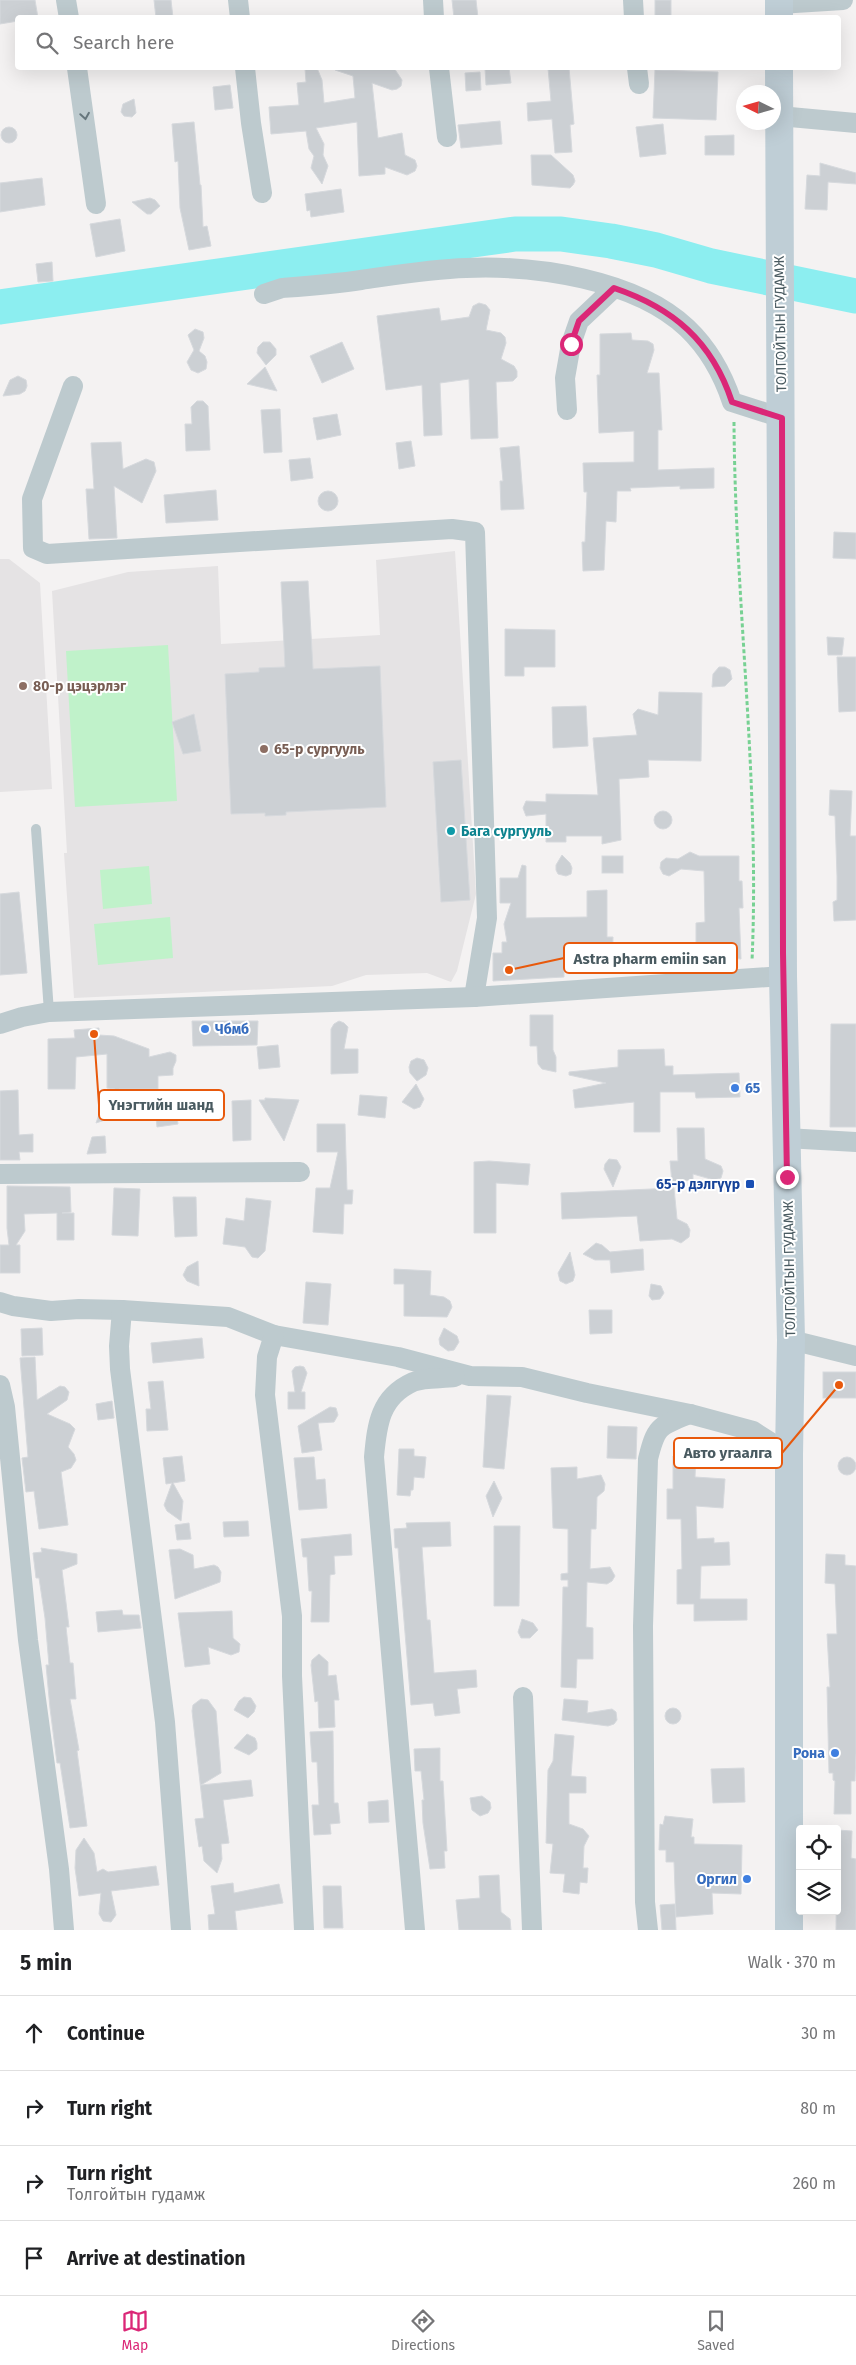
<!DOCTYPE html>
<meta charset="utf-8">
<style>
:root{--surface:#fff;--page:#f6f6f6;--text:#202124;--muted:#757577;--line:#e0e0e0;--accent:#db2777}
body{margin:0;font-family:"Fira Sans",sans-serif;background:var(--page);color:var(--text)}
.controls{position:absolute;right:15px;bottom:15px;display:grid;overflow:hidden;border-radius:5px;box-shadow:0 5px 20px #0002}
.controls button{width:45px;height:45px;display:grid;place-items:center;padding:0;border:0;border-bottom:1px solid var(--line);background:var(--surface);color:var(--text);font:25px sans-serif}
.compass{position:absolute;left:736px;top:85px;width:45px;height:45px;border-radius:50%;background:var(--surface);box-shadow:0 5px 20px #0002;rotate:275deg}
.stop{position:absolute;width:15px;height:15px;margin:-11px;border:4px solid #db2777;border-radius:50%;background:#fff}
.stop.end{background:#db2777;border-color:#fff;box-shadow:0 1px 5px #0008}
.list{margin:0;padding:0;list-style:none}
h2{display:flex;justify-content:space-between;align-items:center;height:65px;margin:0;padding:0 20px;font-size:21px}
h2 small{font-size:16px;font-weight:400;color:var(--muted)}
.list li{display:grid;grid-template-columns:32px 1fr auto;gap:15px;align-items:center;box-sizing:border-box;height:75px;padding:0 20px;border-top:1px solid var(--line)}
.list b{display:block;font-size:19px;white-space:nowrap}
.list p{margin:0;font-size:16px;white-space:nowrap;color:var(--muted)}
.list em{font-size:16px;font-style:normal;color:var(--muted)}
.icon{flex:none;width:28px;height:28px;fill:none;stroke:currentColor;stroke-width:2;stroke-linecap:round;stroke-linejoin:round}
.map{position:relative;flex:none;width:856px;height:1930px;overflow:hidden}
.search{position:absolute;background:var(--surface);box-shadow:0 5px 20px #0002;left:15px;right:15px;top:15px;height:55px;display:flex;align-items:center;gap:12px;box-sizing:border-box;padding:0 18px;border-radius:5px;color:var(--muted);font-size:19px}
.sheet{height:365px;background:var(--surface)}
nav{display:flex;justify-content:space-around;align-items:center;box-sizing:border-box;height:70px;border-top:1px solid var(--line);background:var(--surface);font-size:14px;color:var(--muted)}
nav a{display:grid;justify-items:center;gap:2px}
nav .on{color:var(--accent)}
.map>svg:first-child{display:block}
</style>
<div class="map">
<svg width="856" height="1930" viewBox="0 0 856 1930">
<rect width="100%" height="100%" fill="#f4f2f2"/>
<!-- education -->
<g fill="#e5e3e4">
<path d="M455,551L476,894L457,971L451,982L427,973L366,975L332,986L74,998L64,853H67L52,591L128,572L218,566L221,644L380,635L376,560Z"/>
<path d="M0,559H9L40,583L52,789L0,792Z"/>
</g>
<!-- green -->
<g fill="#c0f2ca">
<path d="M168,645L177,801L75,807L66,651Z"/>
<path d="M149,866L152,904L103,909L100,870Z"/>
<path d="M170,917L173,958L98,965L94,924Z"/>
</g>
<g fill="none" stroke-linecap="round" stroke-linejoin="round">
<!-- river -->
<path stroke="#8ceef0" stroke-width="35" d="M0,307L515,234H561L611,241L656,250L711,266L856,296"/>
</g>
<!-- building -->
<g fill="#ccd0d4" stroke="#d6d9dd">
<path d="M0,0H35L38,18H18V21L0,24Z"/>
<path d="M154,0H171L173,18H156Z"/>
<path d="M452,0H476L478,18H454Z"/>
<rect x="655" y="0" width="16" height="18"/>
<path d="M305,68H317L322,80L324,103L355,98L353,76L335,70L336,68H394L402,80L401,86L397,89L392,90L372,83L378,138L402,133L405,155L415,160L417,166L415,171L407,175L385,167V174L359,176L357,122L316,128L324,144L323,155L328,166L322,184L311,168L314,156L309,149L306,131L271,134L269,107L299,105L297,83L306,82Z"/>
<path d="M485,68H509L511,83L486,85Z"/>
<path d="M548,68H569L574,124L570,125L572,152L555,153L552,119L528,121L527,103L551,101Z"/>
<path d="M655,70L718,72L716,120L653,118Z"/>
<path d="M480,72L481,90L466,91L465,73Z"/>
<path d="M230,85L233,108L215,110L213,87Z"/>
<path d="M134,99L136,113L132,117L124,116L121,112L123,104Z"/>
<path d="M500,121L502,144L461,148L458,125Z"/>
<path d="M194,122L200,185H201L203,227L207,226L211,246L189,250L180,208L178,161L175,162L172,124Z"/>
<path d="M663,124L666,154L640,157L636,127Z"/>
<circle cx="9" cy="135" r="8"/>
<path d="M734,135V155H705V136Z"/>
<path d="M531,155H551L573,175L575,181L573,185L570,188L532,185Z"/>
<path d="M820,163L856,173V184L828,182L827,210L805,209L807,175L820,176Z"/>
<path d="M42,178L45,205L0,212V183Z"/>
<path d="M341,189L344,212L311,217L310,210L307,211L305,194Z"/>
<path d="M150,198L155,200L160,206L151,214H147L132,202Z"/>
<path d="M120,219L125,251L96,257L90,224Z"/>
<path d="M52,262L53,281L38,282L36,264Z"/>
<path d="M479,303L486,305L490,310L486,330L501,333L505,337L506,343L501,359L514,366L517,371V377L513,381L496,382L498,438L471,439L469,379L440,383L442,435L424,436L422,385L386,390L377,316L439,308L441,321L469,317L473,306Z"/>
<path d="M195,329L203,332L204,338L199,351L205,356L207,362L206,369L198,373L191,370L187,362L194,350L188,335Z"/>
<path d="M631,333L632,340L648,341L653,344L654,350L647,373H659L662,430H658V470L714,468V488L680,489V486L630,488L631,491H617L616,522L606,521L604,570L583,571L582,542H585L587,492H584L583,463L634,462V431L599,433L597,375H600V334Z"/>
<path d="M263,342H270L276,349V355L266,365L257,353L258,347Z"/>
<path d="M342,342L354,369L322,383L310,356Z"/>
<path d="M265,367L277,391L247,384Z"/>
<path d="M18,376L26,380L27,386L25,391L20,394L3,396L10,380Z"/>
<path d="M197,401H203L208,406L210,450L186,451L185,424H192L191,407Z"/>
<path d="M280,409L282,452L264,453L261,410Z"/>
<path d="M337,414L341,435L317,440L313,418Z"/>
<path d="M411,441L415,466L399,469L396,443Z"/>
<path d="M121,442L123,469L146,459L154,462L156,471L142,503L114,486L117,538L89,539L86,489H94L91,443Z"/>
<path d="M519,446L524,509L501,510L500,481H503L500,448Z"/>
<path d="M310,458L313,478L291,481L289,460Z"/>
<path d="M216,490L218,520L166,523L164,495Z"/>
<circle cx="328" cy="501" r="10"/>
<path d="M834,532L856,533V559L833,558Z"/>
<path d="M308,581L313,669L380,666L386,807L286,812V815L265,816V813L231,814L225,674L259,672V668L285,667L281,582Z"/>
<path d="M505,629L555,630V667H524V676H505Z"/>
<path d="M827,637L844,638L842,655H828Z"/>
<path d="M837,657H856V711L839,712Z"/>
<path d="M719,667H725L730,670L732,679L725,686L712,687L713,674Z"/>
<path d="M659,692L702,693L701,761L648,760L649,777L619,779L621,840L602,844V836H566V842H546V814L526,816L523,808L526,801L546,802V794L598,795L593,738L637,735L633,714L638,709L658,715Z"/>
<path d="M586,706L588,746L553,748L552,707Z"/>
<path d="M194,714L201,751L183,754L172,722Z"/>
<path d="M461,760L470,900L441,902L433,762Z"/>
<path d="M830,790L852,791L850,836H856V920L834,921L833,902L837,900V876L835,816L829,815Z"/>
<circle cx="663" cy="820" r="9"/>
<path d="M690,852L699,856H739V881H742L743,908H739L741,959L696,955V923L705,922L704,871L681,869L669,876L663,874L660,868L661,862L666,858L678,859Z"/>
<path d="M562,855L570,863L572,868L571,874L566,876L558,874L556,870V865Z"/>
<rect x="602" y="856" width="21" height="17"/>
<path d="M522,865L526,866V918L587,917V891L607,890V937H613L612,971H564V977L493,981V953H502V942H507L504,924L511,903H500V878H518Z"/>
<path d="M19,892L27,973L0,975V894Z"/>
<path d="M530,1015H553V1050L556,1057V1072L542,1069L538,1064L537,1046H530Z"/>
<path d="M192,1021H258L257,1045L193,1046Z"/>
<path d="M339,1021L344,1023L348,1027L344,1049H358V1073L331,1074V1029L334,1024Z"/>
<path d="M831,1024H856V1127H830Z"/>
<path d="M99,1028V1035L114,1036L149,1049V1057L170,1052L176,1055V1061L173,1068V1075L158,1076V1089H119L120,1111L117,1116L96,1123L103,1103L115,1089L107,1088V1054L76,1057L75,1089H48V1039L75,1038L74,1030Z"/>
<path d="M278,1045L280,1067L259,1069L257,1047Z"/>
<path d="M664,1049L665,1066H673V1075L739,1073L740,1097L696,1098L695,1092H660V1132H634V1102L575,1108L573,1090L606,1083L569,1075V1072L618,1067V1050Z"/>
<path d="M417,1058L424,1060L428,1068L426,1075L417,1081L410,1073L409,1067L411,1061Z"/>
<path d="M416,1084L424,1099L420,1107L414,1109L402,1102Z"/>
<path d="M18,1090L19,1135L33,1134V1152H19L20,1160H0V1091Z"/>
<path d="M153,1090L173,1091L178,1124L157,1127Z"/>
<path d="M360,1095L387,1097L385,1118L358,1115Z"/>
<path d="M265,1098L299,1100L284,1141L259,1100H265Z"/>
<path d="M251,1100V1140L233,1141L232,1101Z"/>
<path d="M317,1124H345L347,1190H353L352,1204H344L343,1234L313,1232L316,1188H330L338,1152H317Z"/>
<path d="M677,1128H704L705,1159L721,1166L723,1171L721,1178L714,1180L693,1174V1180L672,1182L670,1161H678Z"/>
<path d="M105,1136L106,1153L87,1154L92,1137Z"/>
<path d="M609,1159L617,1160L621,1167L613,1187L604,1169L605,1164Z"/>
<path d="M489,1161L530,1164L528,1185L496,1183V1233H474V1162Z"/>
<path d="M7,1186L70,1187L71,1212L62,1213H74V1240H57V1213L24,1214L25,1231L16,1245H20V1273H0V1245H9L7,1228Z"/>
<path d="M114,1188L140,1189L138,1236L112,1235Z"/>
<path d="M674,1188L677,1219L687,1224L690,1230L689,1237L681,1243L672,1239L640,1241L637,1216L562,1219L561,1193Z"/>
<path d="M173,1197H196L197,1236L175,1237Z"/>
<path d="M246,1198L271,1201L265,1251L258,1258L252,1257L245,1247L223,1244L226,1218L244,1221Z"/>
<path d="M596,1243L602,1245L610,1252L643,1249L644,1270L611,1273L610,1260H595L583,1254Z"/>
<path d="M570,1252L575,1275L573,1281L566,1284L560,1281L558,1273Z"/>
<path d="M198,1261L199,1286L187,1281L183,1275L187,1267Z"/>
<path d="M394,1269L431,1271L430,1295L444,1297L450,1301L452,1307L447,1317L404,1316V1284H394Z"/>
<path d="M306,1282L331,1284L328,1325L303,1323Z"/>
<path d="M651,1284L661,1286L664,1293L660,1299L652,1300L649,1296Z"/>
<path d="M589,1310H612V1333L590,1334Z"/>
<path d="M42,1328L43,1355L22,1356L21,1329Z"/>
<path d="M444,1328L457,1336L459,1342L454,1350L448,1351L440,1345L439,1339Z"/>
<path d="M202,1338L204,1358L153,1363L151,1343Z"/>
<path d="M35,1357L37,1400L60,1386L65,1387L69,1392L67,1400L47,1414L70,1424L75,1429L68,1447L74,1454L76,1460L71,1468L61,1472L68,1525L39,1529L34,1491L26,1492L22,1458L28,1457L20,1358Z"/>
<path d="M300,1366L304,1367L307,1373L301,1392H305V1409H288V1392H295L292,1371L295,1367Z"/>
<rect x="823" y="1372" width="33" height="26"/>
<path d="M163,1381L168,1430L147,1431L146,1409H151L148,1382Z"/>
<path d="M487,1395L511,1396L504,1469L483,1467Z"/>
<path d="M112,1401L114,1418L98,1420L96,1404Z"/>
<path d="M330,1407L336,1408L338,1415L334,1422L318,1423L322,1450L302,1453L298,1426Z"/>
<path d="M608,1426L637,1427L636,1459L607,1458Z"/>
<path d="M399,1449H414V1456L426,1457L424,1478L414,1477L413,1490H411L410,1496L397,1495Z"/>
<path d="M182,1456L185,1481L173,1483L183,1501L181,1521L167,1511L164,1505L172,1483L166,1484L163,1458Z"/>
<path d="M673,1456H696L695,1477L725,1479L723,1508L696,1506L697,1539L714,1538V1543L729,1542L730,1565L701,1566L700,1599H747V1620L694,1621V1604H677V1570L682,1569L681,1519H667V1489H673Z"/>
<path d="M314,1457L316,1480L325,1479L327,1508L299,1510L294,1458Z"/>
<circle cx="847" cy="1466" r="9"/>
<path d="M577,1467V1479L601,1475L605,1484L604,1491L597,1497L596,1529H591L590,1569L610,1567L615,1576L612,1581L607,1584L587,1582L586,1627L593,1628V1659H577L576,1688L561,1687L563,1587H568V1580H561V1574L568,1573V1529L553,1528L551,1468Z"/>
<path d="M494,1481L502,1498L493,1517L486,1496Z"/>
<path d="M248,1521L249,1536L224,1537L223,1522Z"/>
<path d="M450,1522L451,1546L422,1547L427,1620H430L434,1673L476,1670L477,1687L457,1689L460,1713L435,1716L433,1703L411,1705L398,1548H395L394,1529L407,1528L406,1523Z"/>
<path d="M189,1523L191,1539L177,1540L175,1525Z"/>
<path d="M494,1526H520L519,1606H494Z"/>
<path d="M351,1534L352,1555L334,1556L335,1574L330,1575L329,1622H311L312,1591H309L307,1557H303L301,1539Z"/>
<path d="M41,1548L77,1554V1564L62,1570L69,1627H66L70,1663H73L76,1699H70L79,1750L77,1751L87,1826L70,1828L60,1763H57L50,1708L46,1665H49L45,1618L39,1578H36L33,1553L42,1552Z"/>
<path d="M180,1549L193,1555L194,1569L214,1565L218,1567L221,1572L220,1582L175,1599L169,1550Z"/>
<path d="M826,1554L845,1555V1565L856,1566V1753L855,1781H851V1814H834L835,1781L833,1780V1773H829L827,1687H830L827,1634H837L835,1584L825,1583Z"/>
<path d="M122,1610L123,1615H139L141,1628L98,1632L96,1612Z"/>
<path d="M232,1611L233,1638L240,1644L239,1652L231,1655L208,1647L210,1664L185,1667L178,1613Z"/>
<path d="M522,1619L533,1623L538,1630L530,1638H521L518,1632Z"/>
<path d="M319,1654L328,1662V1676L336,1675L339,1700H334L335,1727L319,1728L318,1701L315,1702L311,1665L312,1660Z"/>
<path d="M244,1697L251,1698L256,1706L254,1712L248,1718L234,1710L239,1701Z"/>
<path d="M201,1699L208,1700L216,1711L221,1773L201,1785L251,1780L253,1796L223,1800L229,1843L221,1844L222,1859L217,1873L204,1861L202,1846L199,1847L195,1819L204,1818L192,1711L193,1705Z"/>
<path d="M564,1699L588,1701L587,1713L612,1709L616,1712L617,1720L614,1724L608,1726L562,1720Z"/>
<circle cx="673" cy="1716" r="8"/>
<path d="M333,1731L334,1803H338L340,1823L330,1824L331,1834L314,1835L312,1805H319L317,1762H312L310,1732Z"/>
<path d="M247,1734L255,1738L257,1743V1749L249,1755L234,1748Z"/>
<path d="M555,1734L574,1736L571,1776L586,1777V1793H569V1824L583,1829L589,1836L584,1846L583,1868H588L587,1883L580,1882L579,1894L563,1892L565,1874L550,1873L553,1844L546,1843L548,1770L553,1761Z"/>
<path d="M440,1748V1781H443L447,1851H444L445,1868L430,1869L423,1823L422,1800H424L421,1771H415L414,1749Z"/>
<path d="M744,1768L745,1802L713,1803L711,1769Z"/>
<path d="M482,1796L490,1802L491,1808L488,1813L480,1816L472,1810L470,1798Z"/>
<path d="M388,1800L389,1822L369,1823L368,1802Z"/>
<path d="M665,1816L693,1819L691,1837H694V1844L742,1845L741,1894L712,1893L713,1914L676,1917L674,1862H666V1850H659L660,1824L663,1825Z"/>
<path d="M837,1830L852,1831L851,1858L856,1859V1930H836Z"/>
<path d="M84,1838L94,1853L97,1872L103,1869L108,1872L156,1866L159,1885L111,1891L116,1915L111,1922L103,1921L99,1914L101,1893L79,1896L75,1868L76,1850Z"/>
<path d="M499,1875L501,1912L510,1919L511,1930H459L456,1900L480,1898L479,1876Z"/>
<path d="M233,1883L234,1893L279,1884L283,1903L235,1911L237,1930H209L208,1915L215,1914L211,1886Z"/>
<path d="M323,1886H341L343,1928H324Z"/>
<path d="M675,1904L676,1930H662L660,1905Z"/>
</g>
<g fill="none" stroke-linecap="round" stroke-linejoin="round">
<!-- path -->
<path stroke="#77d193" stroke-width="3" stroke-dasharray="4 2.5" stroke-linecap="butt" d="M734,422C735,602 760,781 752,961"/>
<!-- service -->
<path stroke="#bdcace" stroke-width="10" d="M36,829L49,1012"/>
<!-- minor -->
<g stroke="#bdcace" stroke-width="20">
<path d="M66,0L69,18"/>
<path d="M238,0L240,18"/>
<path d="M433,0L434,18"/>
<path d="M633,0L634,18"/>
<path d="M779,4L843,0"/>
<path d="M77,68L96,204"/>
<path d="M245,68L251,123L262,193"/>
<path d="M439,68L447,137"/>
<path d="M637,68L639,84"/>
<path d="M779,116L856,123"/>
<path d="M264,294L282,288C308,286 335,284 361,280C396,275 431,269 466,268C535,265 635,279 687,328C708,348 723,375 732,402L782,418"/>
<path d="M73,386L32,499L33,548L47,554L452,529L475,532L487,918L474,997"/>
<path d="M567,410L565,378L571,344L579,321L614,288"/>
<path d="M0,1024L22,1017L49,1012L474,997L783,976"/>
<path d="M786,1138L856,1142"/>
<path d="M0,1174L300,1172"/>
<path d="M0,1302L13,1306L51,1311L79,1309L122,1310L228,1317L274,1335L398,1357L470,1376L522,1377L587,1393L690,1414L753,1431L789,1454"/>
<path d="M122,1310L119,1346L120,1369L165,1722L181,1930"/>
<path d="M274,1335L267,1357L265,1395L292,1616V1676L304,1930"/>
<path d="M791,1340L856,1356"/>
<path d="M0,1385L5,1407L28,1640L59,1869L64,1930"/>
<path d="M523,1697L532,1930"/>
<path d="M415,1930L374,1457C377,1424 380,1397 413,1382C424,1377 443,1379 455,1377"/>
<path d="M648,1930L645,1902L643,1626L648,1459C656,1426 659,1426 690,1414"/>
</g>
<!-- secondary -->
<g stroke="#bfced6" stroke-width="28">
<path d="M779,18V0"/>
<path d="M779,68L783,976L791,1340L789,1454V1930"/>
</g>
</g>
<!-- one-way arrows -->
<defs><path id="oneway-chevron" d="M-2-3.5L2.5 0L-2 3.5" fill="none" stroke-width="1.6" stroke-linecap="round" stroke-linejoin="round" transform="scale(1.25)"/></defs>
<use stroke="#66767c" href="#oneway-chevron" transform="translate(85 116) rotate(81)"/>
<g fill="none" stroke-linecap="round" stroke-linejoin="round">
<!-- route -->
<path stroke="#db2777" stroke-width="6" d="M571,344L579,321L614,288C673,308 712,341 732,402L782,418L783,953L787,1177"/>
</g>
<!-- markers -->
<g fill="#8d6e63" stroke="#fff" stroke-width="2">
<circle cx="23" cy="686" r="5"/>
<circle cx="264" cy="749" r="5"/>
</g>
<circle fill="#0f9aa8" stroke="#fff" stroke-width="2" cx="451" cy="831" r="5"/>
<g fill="#3f7fe0" stroke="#fff" stroke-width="2">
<circle cx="205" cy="1029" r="5"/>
<circle cx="735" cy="1088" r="5"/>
<circle cx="835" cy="1753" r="5"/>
<circle cx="747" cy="1879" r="5"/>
</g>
<rect fill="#1a4fb4" stroke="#fff" stroke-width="2" x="745" y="1179" width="10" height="10" rx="2.5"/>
<g text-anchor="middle" stroke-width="4" stroke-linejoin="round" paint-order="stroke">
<!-- street labels -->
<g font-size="14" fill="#495a60" stroke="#fff">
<text transform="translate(780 324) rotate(-91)" y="5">ТОЛГОЙТЫН ГУДАМЖ</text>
<text transform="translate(789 1269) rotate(-91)" y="5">ТОЛГОЙТЫН ГУДАМЖ</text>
</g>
<!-- education labels -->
<g font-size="14" font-weight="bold" fill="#785e54" stroke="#fff" text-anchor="start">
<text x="33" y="691">80-р цэцэрлэг</text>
<text x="274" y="754">65-р сургууль</text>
</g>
<!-- culture labels -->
<g font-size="14" font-weight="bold" fill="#0d838f" stroke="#fff" text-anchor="start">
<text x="461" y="836">Бага сургууль</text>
</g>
<!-- shop labels -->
<g font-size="14" font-weight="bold" fill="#366cbe" stroke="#fff" text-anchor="start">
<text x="215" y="1034">Чбмб</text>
<text x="745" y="1093">65</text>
<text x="825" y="1758" text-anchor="end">Рона</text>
<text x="737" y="1884" text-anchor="end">Оргил</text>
</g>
<!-- transit labels -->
<g font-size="14" font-weight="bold" fill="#164399" stroke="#fff" text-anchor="end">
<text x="740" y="1189">65-р дэлгүүр</text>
</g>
</g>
<!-- callouts -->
<path fill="none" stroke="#e8590c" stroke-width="2" d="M509 970L564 958M94 1034L99 1105M839 1385L782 1453"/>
<g fill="#e8590c" stroke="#fff" stroke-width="2">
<circle cx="509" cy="970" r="5"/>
<circle cx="94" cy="1034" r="5"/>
<circle cx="839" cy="1385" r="5"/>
</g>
<g fill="#fff" stroke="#e8590c" stroke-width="2">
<rect x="564" y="943" width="173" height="30" rx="5"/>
<rect x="99" y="1090" width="125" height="30" rx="5"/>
<rect x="674" y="1438" width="108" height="30" rx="5"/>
</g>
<g font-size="15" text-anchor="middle" font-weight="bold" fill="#495a60">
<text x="650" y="964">Astra pharm emiin san</text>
<text x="161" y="1110">Үнэгтийн шанд</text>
<text x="728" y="1458">Авто угаалга</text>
</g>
</svg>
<div class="controls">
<button><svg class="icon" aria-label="locate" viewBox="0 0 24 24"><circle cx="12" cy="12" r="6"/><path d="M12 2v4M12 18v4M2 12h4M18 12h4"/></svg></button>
<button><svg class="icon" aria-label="layers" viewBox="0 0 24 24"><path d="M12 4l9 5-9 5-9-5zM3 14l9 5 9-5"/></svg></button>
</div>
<svg class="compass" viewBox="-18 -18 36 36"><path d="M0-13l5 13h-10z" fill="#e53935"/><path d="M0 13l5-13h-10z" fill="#757577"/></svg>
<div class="stop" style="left:571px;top:344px"></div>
<div class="stop end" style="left:787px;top:1177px"></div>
<div class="search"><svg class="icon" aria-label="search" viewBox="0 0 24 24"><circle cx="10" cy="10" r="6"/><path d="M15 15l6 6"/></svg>Search here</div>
</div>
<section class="sheet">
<h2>5 min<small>Walk · 370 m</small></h2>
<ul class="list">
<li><svg class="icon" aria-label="ahead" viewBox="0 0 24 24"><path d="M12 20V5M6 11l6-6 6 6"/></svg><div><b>Continue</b></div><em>30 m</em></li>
<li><svg class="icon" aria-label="right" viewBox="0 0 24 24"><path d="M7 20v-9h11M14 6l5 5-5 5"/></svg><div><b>Turn right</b></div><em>80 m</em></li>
<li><svg class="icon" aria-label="right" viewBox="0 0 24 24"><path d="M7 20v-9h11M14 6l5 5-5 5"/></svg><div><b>Turn right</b><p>Толгойтын гудамж</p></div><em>260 m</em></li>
<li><svg class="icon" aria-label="arrive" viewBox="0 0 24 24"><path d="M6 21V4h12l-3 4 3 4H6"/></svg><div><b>Arrive at destination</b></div></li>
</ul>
</section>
<nav>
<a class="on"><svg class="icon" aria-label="map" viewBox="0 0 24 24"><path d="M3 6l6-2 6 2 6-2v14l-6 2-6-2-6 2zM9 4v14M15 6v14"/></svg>Map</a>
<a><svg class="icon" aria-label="directions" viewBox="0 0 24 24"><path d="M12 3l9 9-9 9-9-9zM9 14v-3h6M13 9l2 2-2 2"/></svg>Directions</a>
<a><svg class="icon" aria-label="saved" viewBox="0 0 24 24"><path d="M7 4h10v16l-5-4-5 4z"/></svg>Saved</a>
</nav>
